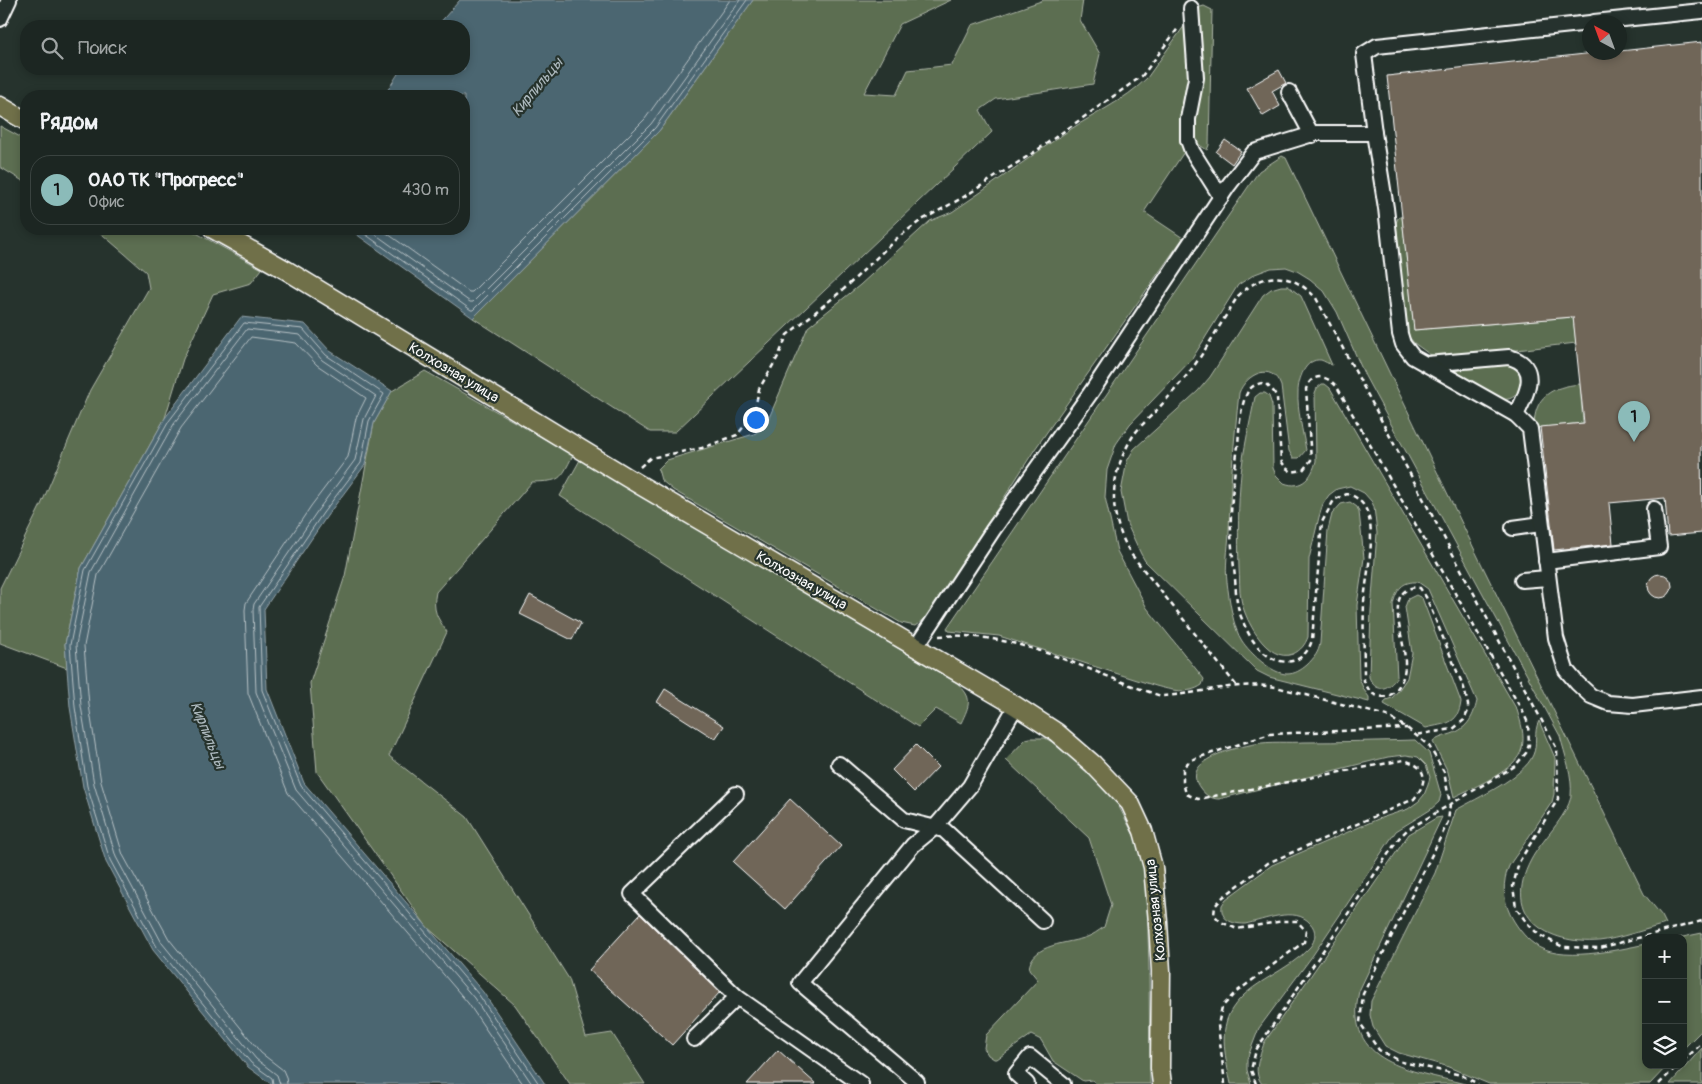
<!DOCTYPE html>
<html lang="ru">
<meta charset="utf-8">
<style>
:root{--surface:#1c2622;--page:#252e2a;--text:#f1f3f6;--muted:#a0a5a5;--line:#3a4340;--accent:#8bbbb9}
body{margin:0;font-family:Pangolin,sans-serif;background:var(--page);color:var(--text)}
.controls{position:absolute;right:15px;bottom:15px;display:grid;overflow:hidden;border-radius:10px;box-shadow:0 2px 8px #0003}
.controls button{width:45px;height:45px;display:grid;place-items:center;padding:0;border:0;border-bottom:1px solid var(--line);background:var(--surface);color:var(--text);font:25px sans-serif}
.compass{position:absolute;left:1582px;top:15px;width:45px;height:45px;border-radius:50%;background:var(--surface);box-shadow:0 2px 8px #0003;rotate:319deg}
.you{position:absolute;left:755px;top:419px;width:18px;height:18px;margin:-12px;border:4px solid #fff;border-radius:50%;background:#1a73e8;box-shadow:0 0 0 8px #1a73e833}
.badge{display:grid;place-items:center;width:32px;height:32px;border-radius:50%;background:var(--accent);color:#111;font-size:16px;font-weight:700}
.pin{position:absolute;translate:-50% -41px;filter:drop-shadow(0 1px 2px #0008)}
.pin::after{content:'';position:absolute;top:26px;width:18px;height:15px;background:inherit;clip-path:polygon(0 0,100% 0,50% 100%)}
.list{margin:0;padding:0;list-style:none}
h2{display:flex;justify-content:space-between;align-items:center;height:65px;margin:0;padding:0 20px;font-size:21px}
h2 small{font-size:16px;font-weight:400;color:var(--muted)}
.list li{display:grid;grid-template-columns:32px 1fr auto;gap:15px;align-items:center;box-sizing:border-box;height:70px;margin:0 10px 10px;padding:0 10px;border:1px solid var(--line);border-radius:20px}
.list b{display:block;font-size:19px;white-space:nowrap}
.list p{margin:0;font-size:16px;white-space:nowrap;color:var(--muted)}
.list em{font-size:16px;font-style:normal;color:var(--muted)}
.icon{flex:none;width:28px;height:28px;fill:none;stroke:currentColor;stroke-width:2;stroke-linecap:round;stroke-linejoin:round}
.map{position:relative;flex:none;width:1702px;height:1084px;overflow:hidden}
.search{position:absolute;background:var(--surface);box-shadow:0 2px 8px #0003;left:20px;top:20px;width:450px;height:55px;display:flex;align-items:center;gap:12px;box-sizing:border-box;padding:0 18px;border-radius:20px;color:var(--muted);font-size:19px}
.panel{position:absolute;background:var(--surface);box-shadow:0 2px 8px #0003;left:20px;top:90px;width:450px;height:145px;border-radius:20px}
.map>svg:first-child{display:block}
</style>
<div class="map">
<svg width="1702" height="1084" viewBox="0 0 1702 1084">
<rect width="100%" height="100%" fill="#26332d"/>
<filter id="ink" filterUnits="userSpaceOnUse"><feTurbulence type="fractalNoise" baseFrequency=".02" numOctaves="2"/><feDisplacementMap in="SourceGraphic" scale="10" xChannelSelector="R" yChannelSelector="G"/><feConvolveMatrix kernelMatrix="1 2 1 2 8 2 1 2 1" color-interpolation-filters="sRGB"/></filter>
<g filter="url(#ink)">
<!-- green -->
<g fill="#5c6e51" stroke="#aeb6a8">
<path d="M753,0H951L900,24L864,93L896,95L908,70L952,65L972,25L1044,0H1083L1080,20L1100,54L1093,84L996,99L980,110L992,132L675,432H650L473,318L659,131Z"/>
<path d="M1204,6L1212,10L1209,145L1207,150L1192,140L1144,212L1183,238L1035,449L929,616L915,626L901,623L673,490L661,480L658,469L667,460L754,434L763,428L768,420L808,327L860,285L930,221L952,212C991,186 1029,157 1068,131C1095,113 1124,101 1147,78L1197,8Z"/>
<path d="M0,126L26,140V183L0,167Z"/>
<path d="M1282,156L1286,158L1480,561L1644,894L1662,916L1666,924C1646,929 1618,939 1599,941C1547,945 1501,916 1531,860C1540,842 1568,816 1571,796C1573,776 1565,755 1560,736L1365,376L1337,312L1324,291L1310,279L1297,271L1286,267L1271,268L1255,274L1238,285L1192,359L1130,424L1116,444L1107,470L1105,497L1117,551L1147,608L1204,679L1202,685C1188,695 1171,690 1156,686L999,636L949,631L947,628L1259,171Z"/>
<path d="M1402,216L1414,330L1573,317L1576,343L1449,358H1443L1429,354L1414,343L1407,334L1396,223L1398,218Z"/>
<path d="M96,229H189L262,269L251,283L213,294L183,359L165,418L81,568L65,644L67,668L0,643V588L41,505L90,390L149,288L146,272Z"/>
<path d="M1281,286H1288L1301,296L1332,365C1329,364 1324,361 1321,360C1305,358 1298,380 1298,392C1297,409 1303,433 1306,450L1299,458H1293L1289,451L1281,386C1272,361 1246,374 1239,393C1234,440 1230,486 1229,533C1228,549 1225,567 1227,582C1229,598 1233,628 1242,641C1250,653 1272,674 1287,674C1295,674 1301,670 1307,665C1314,658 1319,652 1320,643L1328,530L1332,514L1341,504L1350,502L1357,507L1359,512L1364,558L1357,605L1359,678L1364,690L1369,697V702L1269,677L1257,671L1145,561L1141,554L1127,524L1121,492L1127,461L1134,449L1198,391L1210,377L1263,295L1271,289Z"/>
<path d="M1506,365C1515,367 1520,370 1523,379C1519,394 1513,403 1496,398L1452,371Z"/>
<path d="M425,371L573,455C560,481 561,481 532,482L436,592C432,611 437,617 447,632L389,756L467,817L569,979L586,1037L612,1033L645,1084H570L515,1005L427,927L317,772L310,683L345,576L374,423L392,391Z"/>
<path d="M1322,384H1325L1330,388L1517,710C1521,723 1525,735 1522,748C1517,771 1473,787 1454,797L1448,772L1433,742C1437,738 1442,737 1448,735C1466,730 1473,719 1477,701L1428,589L1418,582C1402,581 1397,589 1393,604L1397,677C1388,691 1375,693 1369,677L1371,610L1377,533L1374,507L1372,502L1364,493L1350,486L1337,489L1329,495L1323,504L1319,517L1309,559L1308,637C1305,645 1301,650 1293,654C1267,664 1244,618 1241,599C1239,589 1240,578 1239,568C1238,537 1238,504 1241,473C1244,447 1250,422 1255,397L1260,393H1265L1269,396L1272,405L1273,468L1276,475L1284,483C1302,490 1312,477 1316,461L1315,393L1317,388Z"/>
<path d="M1580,384L1583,423L1534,428C1534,396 1551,387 1580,384Z"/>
<path d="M580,460L957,683C973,698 970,704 961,723L936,709L918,727L560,496Z"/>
<path d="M1416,595L1422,598L1461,702C1458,725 1446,723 1426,728L1384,704L1386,700L1392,698L1398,691L1407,678L1412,653L1405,607L1408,599Z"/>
<path d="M1539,721L1555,758L1554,794L1552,802C1542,817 1532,832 1522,847C1518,853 1513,859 1509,866C1502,882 1503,899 1510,914C1515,924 1524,937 1534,944C1558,964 1617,950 1646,944V1065H1668L1650,1084H1489L1446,1066L1399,1053L1385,1046L1373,1027L1370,1015L1371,1001L1435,873L1456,810C1477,798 1524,777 1533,755C1538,744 1533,732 1539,721Z"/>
<path d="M1030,738H1045L1054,743L1079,762L1116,801L1141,849L1145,869L1147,895L1149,970L1150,1084H1097L1092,1080L1083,1081L1053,1061L1041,1040L1031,1035L997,1059H994L988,1055L984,1048L986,1035L1038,980L1029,969C1031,943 1069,944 1087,937C1093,935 1098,931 1104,927L1111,905L1089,838L1006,760L1026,739Z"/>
<path d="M1415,740L1429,753L1441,795L1439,802L1430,810L1396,831L1313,955L1259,1028L1247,1059V1070L1251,1084H1231C1226,1060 1218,1031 1232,1009C1250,981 1288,972 1310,947C1316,940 1317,930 1310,923C1295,906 1265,920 1245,924C1232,924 1220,920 1222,905L1226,899L1272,865L1378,819L1408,809L1419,801L1424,795L1428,785L1430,777L1426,765L1418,757L1406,755L1388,757L1219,799C1211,799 1205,795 1200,788C1179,760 1237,747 1255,744C1270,741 1288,743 1304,742C1341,742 1378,741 1415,740Z"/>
<path d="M1442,817L1359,991C1343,1065 1412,1070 1465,1084H1262C1252,1071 1260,1057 1264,1043L1409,834L1436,818Z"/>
<path d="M1702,933V1030L1683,1049V938H1678Z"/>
<path d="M1702,1048V1084H1670Z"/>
</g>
<!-- water -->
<g fill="#4c6671" stroke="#94a3aa">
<path d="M460,0H753L659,131L473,318L349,229H464V96H384L401,69H464V26H437Z"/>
<path d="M241,317L305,324L330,351L392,391L374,423L365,465L327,516L264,609L267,689L304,783L483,992L545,1084H271L248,1067L153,950L106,862L83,787L70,707L65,644L81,568L165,418Z"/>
</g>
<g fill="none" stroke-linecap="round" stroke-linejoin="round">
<!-- shore -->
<g stroke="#b7c2c6" stroke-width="1">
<path d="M358,229L471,310H473L655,128L747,0"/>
<path d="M368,229L470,302H473L651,124L740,0"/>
<path d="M381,229L469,292H472L645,119L730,0"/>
<path d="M273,1084L272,1078L251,1063L157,947L110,860L87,786L75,707L70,645L85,570L169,421L244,323L303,329L326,355L384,394L369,421L361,463L323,513L259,607L262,690L301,786L479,995L539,1084"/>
<path d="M280,1084L277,1075L256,1059L162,943L116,857L94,784L81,706L76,645L91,572L174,424L247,329L300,335L322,360L376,396L364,419L355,460L318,510L254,604L253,610L256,692L296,790L474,998L532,1084"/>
<path d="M287,1084L286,1077L283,1070L261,1053L169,939L123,855L101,782L89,705L84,646L98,575L181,428L251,337L296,343L317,365L366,398L356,418L348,457L311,506L246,603L245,610L248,693L288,793L468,1003L523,1084"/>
</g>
</g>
<!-- building -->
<g fill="#706659" stroke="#fff">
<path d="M1702,42V446H1701L1702,533L1668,536L1665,498L1609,503L1613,544L1554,550L1540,427L1584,423L1573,317L1414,330L1387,76L1603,52H1620V51Z"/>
<path d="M1279,70L1286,83L1272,91L1280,106L1263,116L1247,88Z"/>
<path d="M1225,140L1241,151L1232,164L1216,152Z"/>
<circle cx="1660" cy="586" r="12"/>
<path d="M530,595L581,623L572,640L520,614Z"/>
<path d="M665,689L724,726L715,739L657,702Z"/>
<path d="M916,745L938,767L914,792L892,770Z"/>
<path d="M790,799L841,846L785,909L733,862Z"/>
<path d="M640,914L720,992L672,1045L589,970Z"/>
<path d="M778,1050L816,1084H747Z"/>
</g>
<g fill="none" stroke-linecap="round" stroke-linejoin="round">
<!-- minor casing -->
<g stroke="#fff" stroke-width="18">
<g id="minor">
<path d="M1191,8L1196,78L1188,119V140L1192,151L1221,197"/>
<path d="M0,19L9,0"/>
<path d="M1594,22L1702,11"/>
<path d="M1289,92L1312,135"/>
<path d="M1374,133L1364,54L1377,46L1590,23"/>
<path d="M1427,364L1509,357C1541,366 1527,394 1516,415"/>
<path d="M1513,528L1541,524"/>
<path d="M1546,561L1659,547L1654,509"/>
<path d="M1522,580L1548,578"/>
<path d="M916,647L993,530L1092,391L1228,186L1254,152L1316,133H1374L1386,208L1400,334L1403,344L1413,357L1516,415L1530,429L1556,638L1566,670L1577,683L1591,696L1608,703L1633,705L1702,697"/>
<path d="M839,764L904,820L944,830L1043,921"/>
<path d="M736,794L632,894L737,997L861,1084"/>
<path d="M694,1039L737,997"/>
<path d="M917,1082L800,983L913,845L935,827L970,786L1016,706"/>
<path d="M1027,1084L1016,1074L1030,1057L1063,1084"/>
</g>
</g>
<!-- major casing -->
<g stroke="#fff" stroke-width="21">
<g id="major">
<path d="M0,106L26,121"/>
<path d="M213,229L286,270L628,478L1016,706L1056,732L1093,764L1130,803L1143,831L1153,867L1158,922L1161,971L1160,1068L1162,1084"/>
</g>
</g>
<!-- path -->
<g stroke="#fff" stroke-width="2.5" stroke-dasharray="5 4" stroke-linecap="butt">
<path d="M640,467L650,458L702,448L737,435L754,414L759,389L779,355L787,335L844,289L896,239L920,221L962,198L1036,151L1142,76L1179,27"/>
<path d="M939,636C1020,631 1087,672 1161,696C1201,694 1235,681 1276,687L1387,716L1407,728L1429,746L1444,772L1450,804L1448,822L1363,994L1360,1023L1379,1050L1402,1062L1461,1075L1478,1084"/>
<path d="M1236,685L1131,554C1107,514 1109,475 1133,436C1139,427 1149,418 1156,411C1168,398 1180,384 1191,370C1208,347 1222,321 1238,296C1264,270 1292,272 1316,298L1557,749L1558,799L1519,862L1513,886L1516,908L1527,923L1539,935L1563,947L1600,948L1702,921"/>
<path d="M1683,1061L1702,1043"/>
<path d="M1225,1084L1218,1025L1222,1007L1235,993L1304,942L1306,931L1297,921H1283L1237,929L1221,922L1214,915L1215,906L1223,897L1268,863L1414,799C1428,781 1428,767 1404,760L1198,799L1186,794L1183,782V767L1191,760L1270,734L1407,728"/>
<path d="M1256,1084L1251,1070L1256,1050L1399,838L1407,830L1515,766L1526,753L1529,745L1528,723L1523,712L1337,387C1327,375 1312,372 1306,389L1311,460L1303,470L1292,472L1286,468L1281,461L1277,398L1274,392L1265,383C1259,383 1253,385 1249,390C1240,403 1239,430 1238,446C1235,468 1232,491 1231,514C1230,535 1233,557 1235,578C1236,592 1236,606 1242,619C1246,630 1253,643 1262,651C1280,668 1305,665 1312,640L1322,522L1334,500L1347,494C1387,503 1365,575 1364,603C1363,629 1364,655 1364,681C1368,688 1370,695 1379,696C1386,698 1392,695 1396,690C1418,663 1392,628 1399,600C1402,590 1411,586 1420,588L1426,597L1464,688L1468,705V711L1464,720L1453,729L1415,735"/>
<path d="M1659,1084L1678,1065"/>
</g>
<!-- minor -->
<use href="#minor" stroke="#26332d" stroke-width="14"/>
<!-- major -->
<use href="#major" stroke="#70704a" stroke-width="18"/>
</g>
</g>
<g text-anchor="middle" stroke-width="4.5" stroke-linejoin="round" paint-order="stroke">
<!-- street labels -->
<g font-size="14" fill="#fff" stroke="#26332d">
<text transform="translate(454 372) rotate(31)" y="5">Колхозная улица</text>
<text transform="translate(802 580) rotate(30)" y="5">Колхозная улица</text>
<text transform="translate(1155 910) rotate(-96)" y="5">Колхозная улица</text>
</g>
<!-- water labels -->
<g font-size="15" font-style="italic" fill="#aebabf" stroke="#26332d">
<text transform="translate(537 87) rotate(-50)" y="5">Кирпильцы</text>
<text transform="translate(208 735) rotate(68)" y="5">Кирпильцы</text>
</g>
</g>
</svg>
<div class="controls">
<button>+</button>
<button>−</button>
<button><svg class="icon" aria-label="layers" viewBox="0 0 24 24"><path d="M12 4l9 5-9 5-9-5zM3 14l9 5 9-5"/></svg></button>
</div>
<svg class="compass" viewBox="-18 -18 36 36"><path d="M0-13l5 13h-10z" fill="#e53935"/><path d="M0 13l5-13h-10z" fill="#a0a5a5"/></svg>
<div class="you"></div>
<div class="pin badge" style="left:1634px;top:442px">1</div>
<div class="search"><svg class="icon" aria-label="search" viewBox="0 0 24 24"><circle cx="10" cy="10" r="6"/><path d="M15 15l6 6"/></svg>Поиск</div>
<section class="panel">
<h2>Рядом<small></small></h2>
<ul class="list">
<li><span class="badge">1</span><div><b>ОАО ТК &quot;Прогресс&quot;</b><p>Офис</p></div><em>430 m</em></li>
</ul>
</section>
</div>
